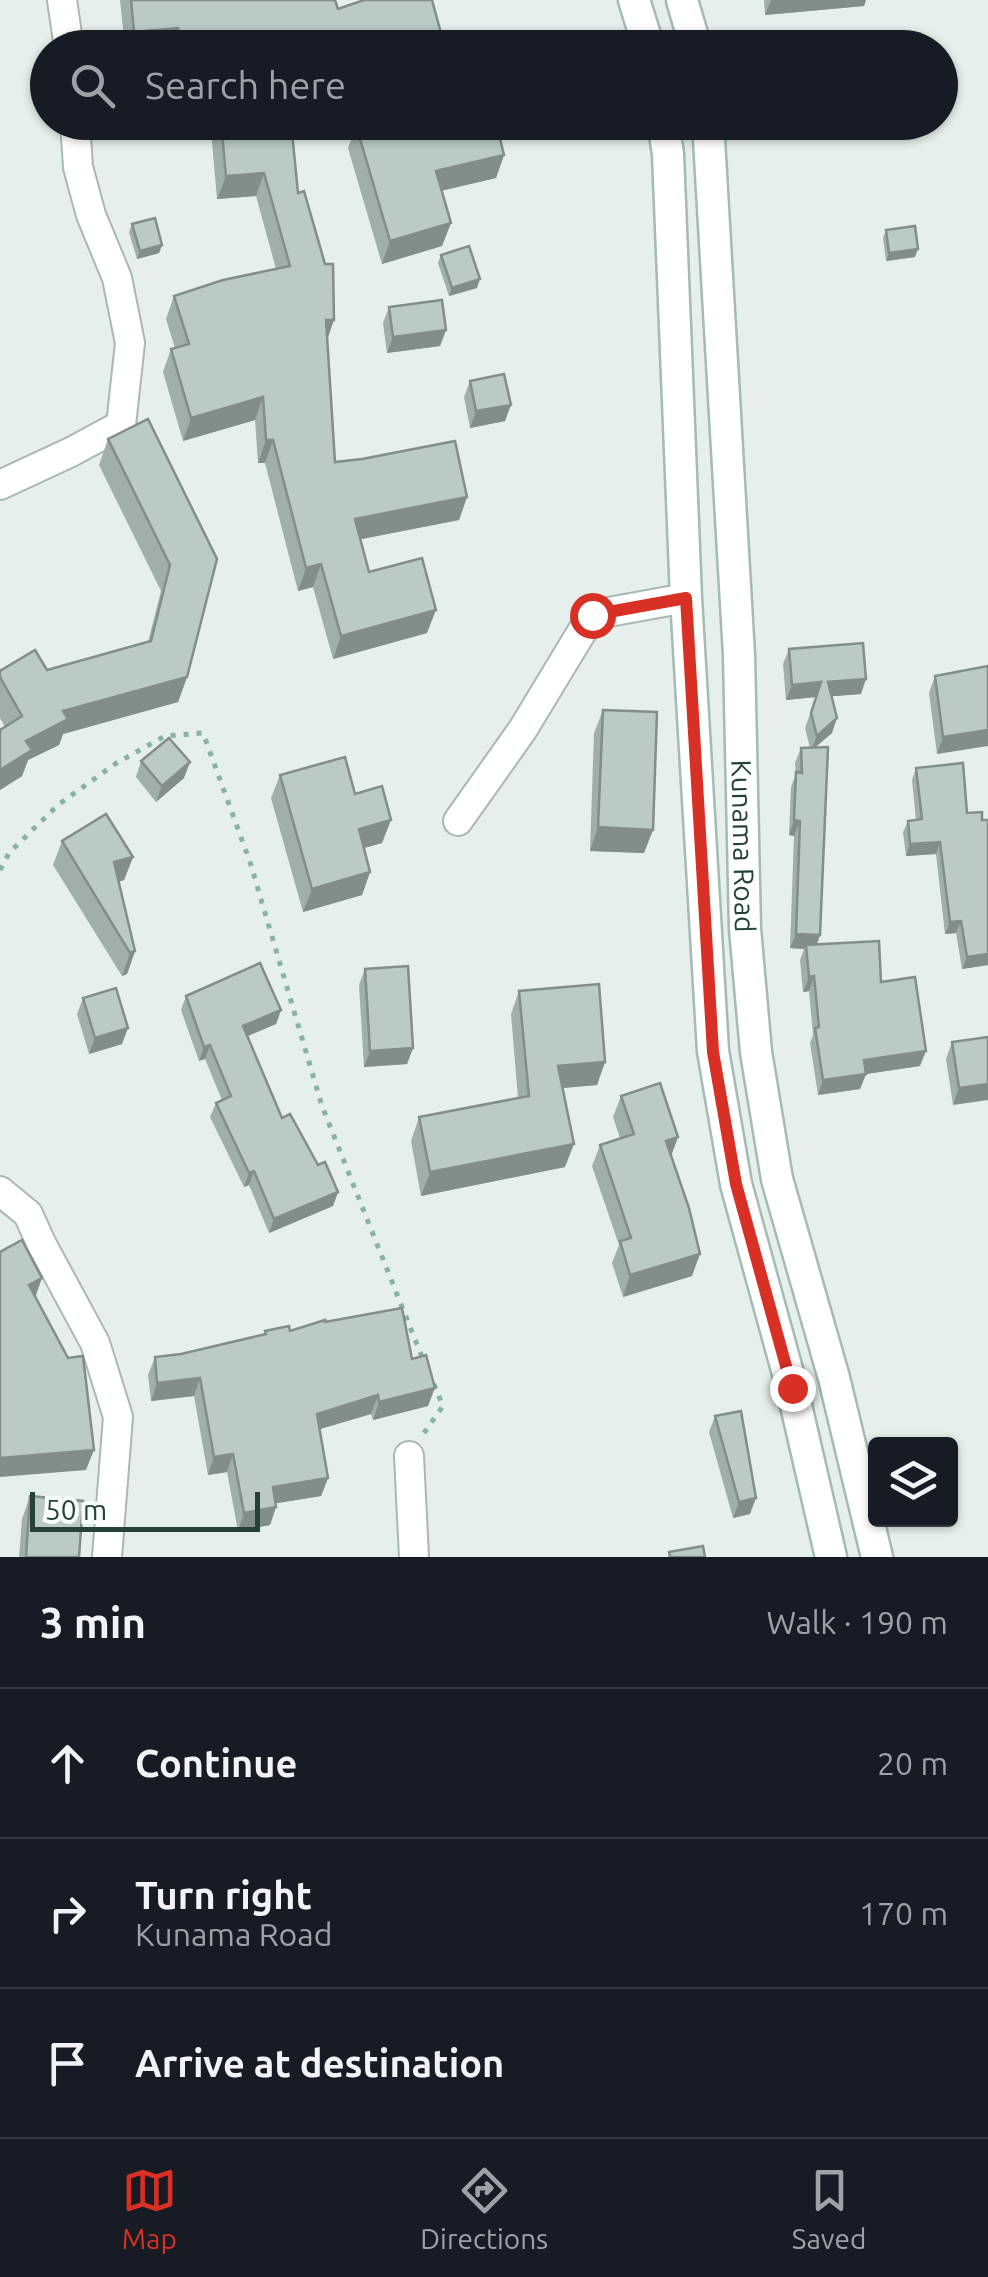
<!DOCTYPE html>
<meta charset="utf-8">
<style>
:root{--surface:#171b24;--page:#20242c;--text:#f1f3f6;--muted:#9ea1a6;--line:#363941;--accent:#d93025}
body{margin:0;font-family:Ubuntu,sans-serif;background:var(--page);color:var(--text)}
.controls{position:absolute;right:30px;bottom:30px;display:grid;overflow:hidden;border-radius:10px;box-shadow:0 2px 8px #0004}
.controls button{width:90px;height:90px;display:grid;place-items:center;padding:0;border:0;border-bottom:2px solid var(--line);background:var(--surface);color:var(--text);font:50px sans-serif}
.scale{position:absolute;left:30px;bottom:25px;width:230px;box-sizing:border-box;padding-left:10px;border:5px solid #24423a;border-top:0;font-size:28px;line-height:35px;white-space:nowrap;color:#24423a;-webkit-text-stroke:8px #f7fbf9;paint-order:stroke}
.stop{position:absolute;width:30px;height:30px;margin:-22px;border:8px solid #d93025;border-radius:50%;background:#fff}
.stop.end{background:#d93025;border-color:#fff;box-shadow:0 2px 10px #0008}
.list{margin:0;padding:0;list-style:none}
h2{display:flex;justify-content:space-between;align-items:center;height:130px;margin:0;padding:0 40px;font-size:42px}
h2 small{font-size:32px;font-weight:400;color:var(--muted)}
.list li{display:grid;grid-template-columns:65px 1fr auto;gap:30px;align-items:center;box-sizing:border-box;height:150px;padding:0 40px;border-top:2px solid var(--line)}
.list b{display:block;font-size:38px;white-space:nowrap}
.list p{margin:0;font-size:32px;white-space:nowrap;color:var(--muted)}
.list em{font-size:32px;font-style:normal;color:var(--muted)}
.icon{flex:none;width:55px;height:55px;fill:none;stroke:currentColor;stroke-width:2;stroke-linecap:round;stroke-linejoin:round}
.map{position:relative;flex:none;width:988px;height:1557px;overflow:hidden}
.search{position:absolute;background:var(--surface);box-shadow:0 2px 8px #0004;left:30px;right:30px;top:30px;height:110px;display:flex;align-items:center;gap:25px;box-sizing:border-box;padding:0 35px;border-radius:55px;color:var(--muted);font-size:38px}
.sheet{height:580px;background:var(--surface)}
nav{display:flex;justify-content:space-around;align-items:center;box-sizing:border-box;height:140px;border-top:2px solid var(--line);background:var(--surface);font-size:28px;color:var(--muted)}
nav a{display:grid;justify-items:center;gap:5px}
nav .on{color:var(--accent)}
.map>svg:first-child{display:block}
</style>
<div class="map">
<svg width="988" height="1557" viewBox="0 0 988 1557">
<rect width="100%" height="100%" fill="#e6efeb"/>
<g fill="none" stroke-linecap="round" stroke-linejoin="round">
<!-- street casing -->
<g stroke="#a8b8b2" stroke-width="32">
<g id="street">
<path d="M62,0L69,48"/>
<path d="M0,485L71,452L121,425L130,343L117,278L91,215L78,167L75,122"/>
<path d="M458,821L523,729L592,615L686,598"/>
<path d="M0,1191L28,1214L41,1243L95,1343L118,1417L107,1557"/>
<path d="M409,1456L414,1557"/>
</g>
</g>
<!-- secondary casing -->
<g stroke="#a4bbb3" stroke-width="35">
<g id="secondary">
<path d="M634,0L649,48"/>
<path d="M682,0L696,48"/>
<path d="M663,122L668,154L686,598L713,1051L736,1184L792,1388L831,1557"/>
<path id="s1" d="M708,122L739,655L745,929L756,1052L777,1179L834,1378L877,1557"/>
</g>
</g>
<!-- path -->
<g stroke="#86b3a5" stroke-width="5" stroke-dasharray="5 8" stroke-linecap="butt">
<path d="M0,870L9,853L58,805L115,764L165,736L203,733L250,862L322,1106L424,1362"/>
<path d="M424,1433L443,1406L433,1382"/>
</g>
<!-- street -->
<use href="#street" stroke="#fff" stroke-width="28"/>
<!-- secondary -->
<use href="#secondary" stroke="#fff" stroke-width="30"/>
</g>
<!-- wall -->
<g fill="#a1aea9">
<path d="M120,0H335L338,9L445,48H125Z"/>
<path d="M764,0H866L864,6L765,15Z"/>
<path d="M177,122H291L298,193L327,340L335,462L467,497L459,520L360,539L369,572L427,633L333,659L313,587L298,591L265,463H258L255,420L183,441L163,372L171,349L175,348L166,319L174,296L276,269L256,196L217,199L211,131L178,134Z"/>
<path d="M350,122H496L504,155L496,178L441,191L442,246L382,264L348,148L354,132Z"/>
<path d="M771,122H859L774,137Z"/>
<path d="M132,224L162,245L159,253L137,259L129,232Z"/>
<path d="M886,230L915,257L886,261L883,238Z"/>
<path d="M441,255L477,288L449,296L438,263Z"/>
<path d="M389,307L446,330L440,346L387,353L383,323Z"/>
<path d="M470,381L505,421L470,428L464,397Z"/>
<path d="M148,419L187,677L178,702L63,734L59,745L28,760L22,776L0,790V730L5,727L0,718V668L2,670H47L148,642L161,591L99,465L108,439Z"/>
<path d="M789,649L861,694L832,696V733L815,747L820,935L817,944L881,982L920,1066L866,1074L860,1089L818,1095L810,1043L813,1035L809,991L803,992L800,960L804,949L790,948L794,836L789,835L791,787L796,774L795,763L801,748H810L805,728L816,697L786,700L783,664Z"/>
<path d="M988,666L937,754L929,693L935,676Z"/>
<path d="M603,710L644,853L590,851L594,733Z"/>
<path d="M141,761L184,778L156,802L136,777Z"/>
<path d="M916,768L967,813L988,965L962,969L956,933L945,934L936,854L906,856L903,832L908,821L916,820L912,780Z"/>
<path d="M280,775L355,794L382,843L364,848L370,872L362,895L303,912L271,798Z"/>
<path d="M62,841L133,857L124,880L118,882L135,951L127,974L122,976L53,865Z"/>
<path d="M365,969L413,1048L407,1064L364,1067L359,985Z"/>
<path d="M519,991L605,1062L597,1085L563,1088L565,1167L421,1196L411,1141L419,1117L518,1098L511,1014Z"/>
<path d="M186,996L281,1010L276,1024L248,1036L282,1118L338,1192L333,1206L269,1233L249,1185L244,1187L210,1117L216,1103L222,1100L205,1059L199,1061L181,1010Z"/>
<path d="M83,998L122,1044L89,1054L77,1014Z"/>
<path d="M988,1037L953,1105L946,1059L952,1042Z"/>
<path d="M621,1096L678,1137L671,1156L692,1276L623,1297L612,1263L619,1245L592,1166L600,1145L620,1138L613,1117Z"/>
<path d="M325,1322L412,1359L428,1406L373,1420L371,1414L320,1429L328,1478L321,1496L276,1503V1507L270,1525L238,1531L227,1472L208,1475L194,1396L151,1401L148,1375L155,1357L181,1354L264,1334L265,1331H290Z"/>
<path d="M715,1416L750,1514L733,1518L709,1432Z"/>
<path d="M30,1496L79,1557H19L22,1519Z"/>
</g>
<!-- shaded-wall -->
<g fill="#838d89">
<path d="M771,0H866L864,6L765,15Z"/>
<path d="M178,28L171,48H128L134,32Z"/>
<path d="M182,122H214L211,131L178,134Z"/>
<path d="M779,122H859L774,137Z"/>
<path d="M504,155L496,178L427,194L436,171Z"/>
<path d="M264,173L256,196L217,199L226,176Z"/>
<path d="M451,223L442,246L382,264L390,241Z"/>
<path d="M162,245L159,253L137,259L140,251Z"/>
<path d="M918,249L915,257L886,261L889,253Z"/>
<path d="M480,279L477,288L449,296L452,288Z"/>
<path d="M326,320H334L326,343Z"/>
<path d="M446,330L440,346L387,353L393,337Z"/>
<path d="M263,397L255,420L183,441L191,418Z"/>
<path d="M511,405L505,421L470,428L476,411Z"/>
<path d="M266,440H273L265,463H258Z"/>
<path d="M467,497L459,520L347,542L355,519Z"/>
<path d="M321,564L313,587L298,591L306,568Z"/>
<path d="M436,610L427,633L333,659L341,636Z"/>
<path d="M187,677L178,702L63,734L59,745L28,760L22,776L0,790V770L26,741L63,711Z"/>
<path d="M866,679L861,694L823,697L828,682Z"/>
<path d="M821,682L816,697L786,700L792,685Z"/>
<path d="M837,718L832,733L811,751L817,736Z"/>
<path d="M988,730V746L937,754L943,737Z"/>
<path d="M190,762L184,778L156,802L162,786Z"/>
<path d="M391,820L382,843L350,852L359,829Z"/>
<path d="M794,820L800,821L794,836L789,835Z"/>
<path d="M598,827L653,830L644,853L590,851Z"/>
<path d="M940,842L936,854L906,856L910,844Z"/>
<path d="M133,857L124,880L105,886L114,862Z"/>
<path d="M370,872L362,895L303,912L312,889Z"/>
<path d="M961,921L956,933L945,934L950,922Z"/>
<path d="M796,934L820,935L815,950L806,945L804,949L790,948Z"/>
<path d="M135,951L127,974L122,976L130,953Z"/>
<path d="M988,954V965L962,969L967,957Z"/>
<path d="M814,976L809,991L803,992L809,977Z"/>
<path d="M281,1010L276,1024L238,1040L243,1026Z"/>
<path d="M128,1028L122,1044L89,1054L95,1038Z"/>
<path d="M210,1045L205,1059L199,1061L204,1047Z"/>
<path d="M413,1048L407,1064L364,1067L370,1051Z"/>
<path d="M926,1051L920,1066L866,1074L860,1089L818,1095L823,1080L864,1060Z"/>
<path d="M605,1062L597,1085L550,1089L558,1066Z"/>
<path d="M988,1084V1100L953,1105L959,1088Z"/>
<path d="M678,1137L670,1159L666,1141Z"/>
<path d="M574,1144L565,1167L421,1196L430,1172Z"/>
<path d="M254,1171L249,1185L244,1187L249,1173Z"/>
<path d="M338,1192L333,1206L269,1233L274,1219Z"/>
<path d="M700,1254L692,1276L623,1297L630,1275Z"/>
<path d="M42,1278L35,1298L29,1285Z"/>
<path d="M200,1378L194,1396L151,1401L157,1383Z"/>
<path d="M435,1388L428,1406L373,1420L379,1402Z"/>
<path d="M378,1395L371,1414L310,1432L317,1414Z"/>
<path d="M94,1450L86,1470L0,1477V1458Z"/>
<path d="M233,1454L227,1472L208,1475L214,1457Z"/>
<path d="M328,1478L321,1496L266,1505L273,1487Z"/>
<path d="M756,1498L750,1514L733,1518L739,1502Z"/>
<path d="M276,1507L270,1525L238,1531L244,1513Z"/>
</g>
<!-- building -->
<g fill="#bbcac4" stroke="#838d89" stroke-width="2.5">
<path d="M131,0H335L338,9L364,0H432L445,48H180L178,28L134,32Z"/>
<path d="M221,122H291L298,193L304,191L325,264H333L334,320H326L335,462L362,459L455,441L467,497L355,519L369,572L422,558L436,610L341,636L321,564L306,568L273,440H266L263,397L191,418L171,349L189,344L174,296L223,280L290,266L264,173L226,176Z"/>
<path d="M366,122H496L504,155L436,171L451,223L390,241L356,125Z"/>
<path d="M155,218L162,245L140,251L132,224Z"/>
<path d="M915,226L918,249L889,253L886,230Z"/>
<path d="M469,246L480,279L452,288L441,255Z"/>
<path d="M442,300L446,330L393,337L389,307Z"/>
<path d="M504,374L511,405L476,411L470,381Z"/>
<path d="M148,419L217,559L187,677L63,711L68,719L26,741L32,750L0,770V730L22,716L0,677V671L35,650L47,670L151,641L170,565L108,439Z"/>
<path d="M863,643L866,679L828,682L837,718L817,736L811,713L821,682L792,685L789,649Z"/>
<path d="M988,666V730L943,737L935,676Z"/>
<path d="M603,710L657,712L653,830L598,827Z"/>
<path d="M169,738L190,762L162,786L141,761Z"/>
<path d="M828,747L820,935L796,934L800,821L794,820L796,772L802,773L801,748Z"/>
<path d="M345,757L355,794L382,786L391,820L359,829L370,872L312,889L280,775Z"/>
<path d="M963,763L967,813L982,812V820H988V954L967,957L961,921L950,922L940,842L910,844L908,821L922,819L916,768Z"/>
<path d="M106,814L133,857L114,862L135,951L130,953L62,841Z"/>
<path d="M879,941L881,982L915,977L926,1051L864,1060L866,1074L823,1080L815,1028L819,1027L814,976L809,977L806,945Z"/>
<path d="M260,963L281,1010L243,1026L282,1118L290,1114L318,1165L325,1162L338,1192L274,1219L254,1171L249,1173L216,1103L231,1096L210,1045L204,1047L186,996Z"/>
<path d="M408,966L413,1048L370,1051L365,969Z"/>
<path d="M599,984L605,1062L558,1066L574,1144L430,1172L419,1117L529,1096L519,991Z"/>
<path d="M116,988L128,1028L95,1038L83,998Z"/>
<path d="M988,1037V1084L959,1088L952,1042Z"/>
<path d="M660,1083L678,1137L666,1141L689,1208L700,1254L630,1275L620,1241L631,1238L600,1145L634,1134L621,1096Z"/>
<path d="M22,1240L42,1278L29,1285L68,1358L83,1356L94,1450L0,1458V1252Z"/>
<path d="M402,1308L412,1359L426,1355L435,1388L379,1402L378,1395L317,1414L328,1478L273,1487L276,1507L244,1513L233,1454L214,1457L200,1378L157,1383L155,1357L181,1354L266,1334L265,1331L289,1326L290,1331L325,1320V1322Z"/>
<path d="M741,1411L756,1498L739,1502L715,1416Z"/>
<path d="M30,1496L83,1501L79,1557H26Z"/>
<path d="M703,1546L705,1557H670L669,1552Z"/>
</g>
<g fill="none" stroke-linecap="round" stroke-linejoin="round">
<!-- route -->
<path stroke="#d93025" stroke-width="12" d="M592,615L686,598L713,1052L736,1184L792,1388"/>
</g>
<g text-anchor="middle" stroke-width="8" stroke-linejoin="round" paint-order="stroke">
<!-- street labels -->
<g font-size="28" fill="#24423a" stroke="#f7fbf9">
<text dy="10" stroke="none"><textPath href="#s1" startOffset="725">Kunama Road</textPath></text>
</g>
</g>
</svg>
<div class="controls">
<button><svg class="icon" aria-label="layers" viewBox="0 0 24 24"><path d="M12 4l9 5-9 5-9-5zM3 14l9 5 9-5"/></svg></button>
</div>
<div class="scale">50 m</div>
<div class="stop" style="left:592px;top:615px"></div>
<div class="stop end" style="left:792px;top:1388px"></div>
<div class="search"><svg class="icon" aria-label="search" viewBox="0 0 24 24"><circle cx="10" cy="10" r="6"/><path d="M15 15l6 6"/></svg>Search here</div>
</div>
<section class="sheet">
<h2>3 min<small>Walk · 190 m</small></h2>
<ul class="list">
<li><svg class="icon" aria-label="ahead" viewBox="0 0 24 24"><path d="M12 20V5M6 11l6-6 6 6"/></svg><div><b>Continue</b></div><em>20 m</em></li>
<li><svg class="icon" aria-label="right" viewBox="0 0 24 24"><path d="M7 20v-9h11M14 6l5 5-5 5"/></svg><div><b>Turn right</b><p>Kunama Road</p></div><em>170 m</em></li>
<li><svg class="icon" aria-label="arrive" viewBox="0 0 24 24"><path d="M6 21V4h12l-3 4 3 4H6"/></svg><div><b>Arrive at destination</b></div></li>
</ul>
</section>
<nav>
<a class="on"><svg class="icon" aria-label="map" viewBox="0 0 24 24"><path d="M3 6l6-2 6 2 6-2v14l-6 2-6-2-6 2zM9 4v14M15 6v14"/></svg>Map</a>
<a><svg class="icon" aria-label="directions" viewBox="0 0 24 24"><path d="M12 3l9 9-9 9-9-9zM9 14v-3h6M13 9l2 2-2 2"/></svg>Directions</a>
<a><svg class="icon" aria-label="saved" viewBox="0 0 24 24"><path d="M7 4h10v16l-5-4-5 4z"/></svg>Saved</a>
</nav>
